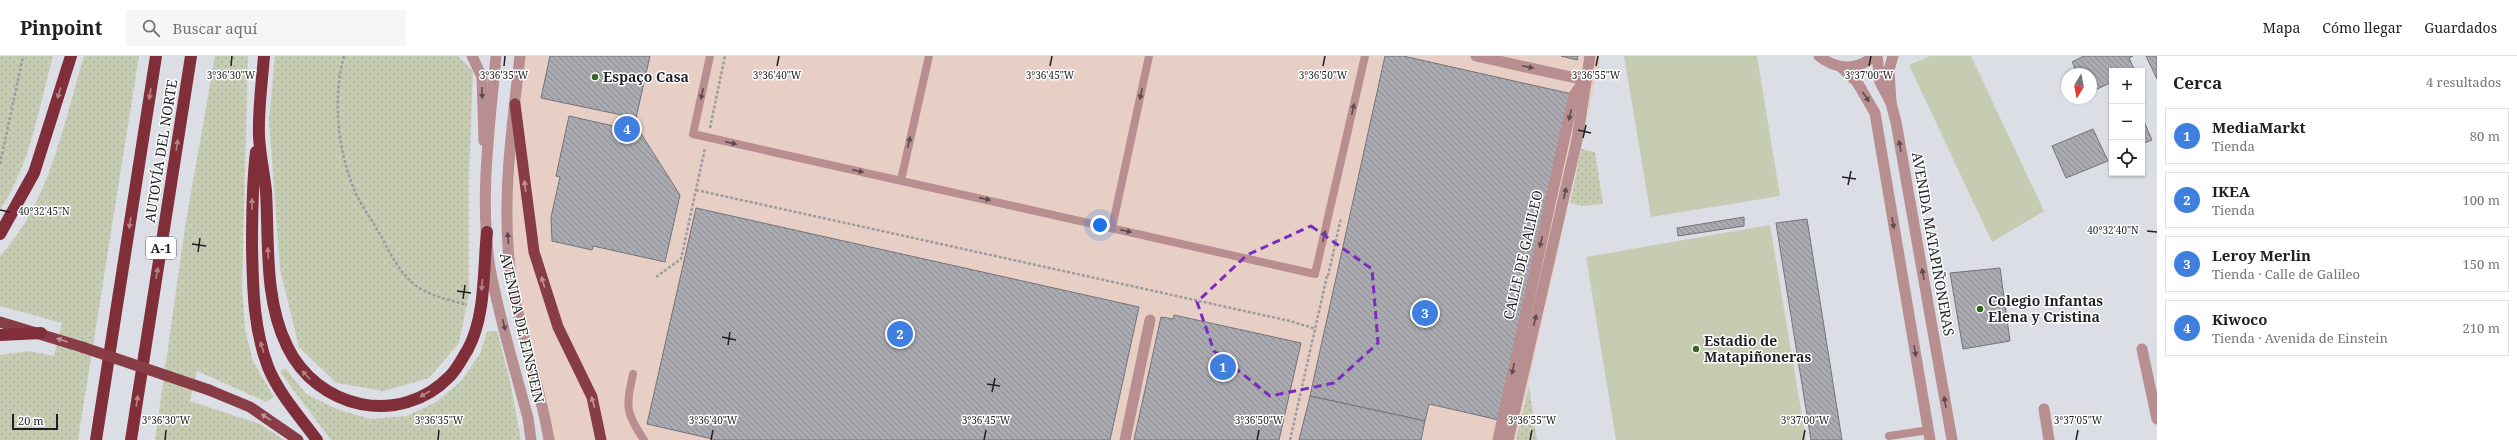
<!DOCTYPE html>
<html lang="es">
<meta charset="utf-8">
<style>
:root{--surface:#fff;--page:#f6f6f6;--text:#202124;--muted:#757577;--line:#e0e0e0;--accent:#376321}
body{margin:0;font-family:"Noto Serif",serif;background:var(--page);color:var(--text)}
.controls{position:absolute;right:12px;top:12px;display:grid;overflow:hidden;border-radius:0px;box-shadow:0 1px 3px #0004}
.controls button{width:36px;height:36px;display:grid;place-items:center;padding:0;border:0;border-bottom:1px solid var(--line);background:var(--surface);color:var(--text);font:20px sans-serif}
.compass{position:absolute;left:2061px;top:12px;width:36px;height:36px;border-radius:50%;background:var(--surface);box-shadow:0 1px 3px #0004;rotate:190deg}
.scale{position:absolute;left:12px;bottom:10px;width:46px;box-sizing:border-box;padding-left:4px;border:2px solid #1f2023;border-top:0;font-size:11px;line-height:14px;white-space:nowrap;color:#1f2023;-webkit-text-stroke:3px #fff;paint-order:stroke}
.you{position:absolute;left:1100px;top:169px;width:14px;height:14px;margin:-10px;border:3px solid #fff;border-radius:50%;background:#1a73e8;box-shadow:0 0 0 6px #1a73e833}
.badge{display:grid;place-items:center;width:26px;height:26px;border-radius:50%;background:var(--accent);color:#fff;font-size:13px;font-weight:700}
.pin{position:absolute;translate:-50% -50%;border:2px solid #fff;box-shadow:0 1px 4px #0006}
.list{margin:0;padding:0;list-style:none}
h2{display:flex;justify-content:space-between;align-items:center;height:52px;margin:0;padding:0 16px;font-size:17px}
h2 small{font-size:13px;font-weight:400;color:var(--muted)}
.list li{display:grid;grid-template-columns:26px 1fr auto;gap:12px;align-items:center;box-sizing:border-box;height:56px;margin:0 8px 8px;padding:0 8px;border:1px solid var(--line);border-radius:0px}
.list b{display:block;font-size:15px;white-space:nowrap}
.list p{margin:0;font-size:13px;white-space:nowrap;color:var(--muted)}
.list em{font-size:13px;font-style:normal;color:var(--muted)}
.icon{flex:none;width:22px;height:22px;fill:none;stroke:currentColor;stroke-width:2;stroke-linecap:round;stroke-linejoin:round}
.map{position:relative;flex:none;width:2157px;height:384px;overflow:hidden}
header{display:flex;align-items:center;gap:24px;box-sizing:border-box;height:56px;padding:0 20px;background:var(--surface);border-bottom:1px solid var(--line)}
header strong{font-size:19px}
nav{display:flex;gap:22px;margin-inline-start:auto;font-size:14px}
.search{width:280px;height:36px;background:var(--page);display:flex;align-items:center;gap:10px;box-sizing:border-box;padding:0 14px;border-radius:0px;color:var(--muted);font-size:15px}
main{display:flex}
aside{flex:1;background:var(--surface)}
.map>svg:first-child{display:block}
</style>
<header>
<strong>Pinpoint</strong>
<div class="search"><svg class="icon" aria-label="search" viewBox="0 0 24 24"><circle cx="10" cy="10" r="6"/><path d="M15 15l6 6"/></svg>Buscar aquí</div>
<nav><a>Mapa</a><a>Cómo llegar</a><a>Guardados</a></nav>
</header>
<main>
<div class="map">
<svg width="2157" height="384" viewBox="0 0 2157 384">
<defs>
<pattern id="green-dots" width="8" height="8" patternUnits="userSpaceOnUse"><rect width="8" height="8" fill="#c6ccb2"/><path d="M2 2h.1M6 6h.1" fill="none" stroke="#aaaf99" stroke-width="1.8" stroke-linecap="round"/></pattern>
<pattern id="building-back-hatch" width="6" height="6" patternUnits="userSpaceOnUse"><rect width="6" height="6" fill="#aaaab1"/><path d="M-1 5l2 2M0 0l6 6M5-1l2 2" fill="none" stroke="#8a8a90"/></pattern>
</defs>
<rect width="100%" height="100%" fill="#dcdee6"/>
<!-- commercial -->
<path fill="#e7cfc5" d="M520,0H1601L1516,384H549L509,198Z"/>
<!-- green -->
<g fill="url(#green-dots)">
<path d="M0,0H53C39,51 30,110 0,154Z"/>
<path d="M84,0H139L78,384H0V299L29,295L54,300L62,267L0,250V200C50,146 63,69 84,0Z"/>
<path d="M215,0H248L242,230L245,273L253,305L274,341L266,346L197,315L190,345L260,368L284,384H155L185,171Z"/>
<path d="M275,0H458L473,15L469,119V238L459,287L429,322L384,335L336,327L299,291L280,213L269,64Z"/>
<path d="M1581,93L1595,96L1603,148L1581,150L1570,147Z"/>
<path d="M487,275H497L510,325L521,384H331L280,316L285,312L306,338L339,354L371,363L407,360L436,346L461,325L480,298Z"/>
<path d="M1529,330L1537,384H1516Z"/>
</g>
<!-- pitch -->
<g fill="#c6ccb2">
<path d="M1624,0H1757L1780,140L1651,161Z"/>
<path d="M1930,0H1971L2044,155L1992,186L1909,9Z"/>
<path d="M1770,169L1806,384H1616L1586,201Z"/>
</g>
<!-- building -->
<g fill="url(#building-back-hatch)" stroke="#74737a">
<path d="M550,0H650L636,62L541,42Z"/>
<path d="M1385,0H1403L1572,38L1499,364L1429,348L1425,365L1310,340Z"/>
<path d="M1561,0H1578L1577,4Z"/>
<path d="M2084,0H2133L2129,2L2135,15H2112V26L2091,36V18H2078L2072,6Z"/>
<path d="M2146,0H2157V23Z"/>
<path d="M569,60L640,76L680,139L665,206L593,190L592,194L552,185L551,161L560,121L556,120Z"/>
<path d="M2142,61L2152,84L2142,88Z"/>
<path d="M2093,73L2108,105L2066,122L2052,90Z"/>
<path d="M696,152L1139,251L1110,384H717L647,368Z"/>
<path d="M1744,161V170L1678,180L1677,172Z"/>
<path d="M1807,163L1842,384H1811L1776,167Z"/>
<path d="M2000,212L2010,285L1963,293L1950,217Z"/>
<path d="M1174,259L1301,287L1279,384H1134L1161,261L1173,263Z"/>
<path d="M1310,340L1425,365L1421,384H1299Z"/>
</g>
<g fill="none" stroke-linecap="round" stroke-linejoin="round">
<!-- path -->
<g stroke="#9b9ca2" stroke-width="2.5" stroke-dasharray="3 2" stroke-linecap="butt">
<path d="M344,0C332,42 338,98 356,138C363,152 373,166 381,180C391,199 400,218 418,231C432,241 451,244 467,249"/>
<path d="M710,72L725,0"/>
<path d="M0,108L23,0"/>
<path d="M696,134L1290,265L1316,273"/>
<path d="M1328,220L1341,162"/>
<path d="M656,221L681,203L705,92"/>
<path d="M1290,384L1327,220"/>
</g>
<!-- service -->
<g stroke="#b88e90" stroke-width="8">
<path d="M710,0L693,78L1315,218L1365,0"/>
<path d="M901,124L929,0"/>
<path d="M1112,172L1149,0"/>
<path d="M633,318C626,351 625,356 644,384"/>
<path d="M1889,380L1929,374"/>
</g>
<!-- minor -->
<g stroke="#b88e90" stroke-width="11">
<path d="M472,0L482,21L484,85"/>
<path d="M1476,0L1585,24"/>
<path d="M1891,47L1889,14L1893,0"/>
<path d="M2142,293L2157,363"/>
<path d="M2044,353L2049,384"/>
<path d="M1125,384L1150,264"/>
<path d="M1498,384L1574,39L1585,24"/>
<path d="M1508,384L1577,84L1590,0"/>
</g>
<!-- tertiary -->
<g stroke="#b88e90" stroke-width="11">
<path d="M496,0C490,70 479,142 490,212C499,262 515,313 528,362L531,384"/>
<path d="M520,0C511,79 499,161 514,239C524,288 541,335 549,384"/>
<path d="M1819,0C1835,13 1857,16 1873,0"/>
<path d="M1877,0L1880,26L1891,47L1896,66L1952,384"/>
<path d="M1841,11L1857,26L1875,57L1930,384"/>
</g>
<!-- trunk -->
<g stroke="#883c46" stroke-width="11">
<path d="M515,48L534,196L558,271L592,341L601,384"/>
<path d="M0,266L82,291"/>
<path d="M209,334L250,351L298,384"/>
</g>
<!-- motorway -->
<g stroke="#802e3a" stroke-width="12">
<path d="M264,0C262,26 258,54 259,80C260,99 264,117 266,135C269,186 264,243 287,290C317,353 400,372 450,320C457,313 463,301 468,293C486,259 483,214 487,176"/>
<path d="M256,96C252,128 252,159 252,191C253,232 253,271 268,311C279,338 300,361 317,384"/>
<path d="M0,178L34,117L71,0"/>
<path d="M0,279L41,277"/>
<path d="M96,384L156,0"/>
<path d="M131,384L191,0"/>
</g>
<!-- trunk-bridge -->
<path stroke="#883c46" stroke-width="11" d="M82,291L209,334"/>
</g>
<!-- one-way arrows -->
<defs><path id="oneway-solid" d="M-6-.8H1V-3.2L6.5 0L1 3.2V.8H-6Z"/></defs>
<g fill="#5c4c4f">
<use href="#oneway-solid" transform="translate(1528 11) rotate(12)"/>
<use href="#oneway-solid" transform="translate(482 37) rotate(88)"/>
<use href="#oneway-solid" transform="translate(702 38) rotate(102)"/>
<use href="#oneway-solid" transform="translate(1141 38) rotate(102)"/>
<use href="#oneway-solid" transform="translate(1866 41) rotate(56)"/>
<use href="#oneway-solid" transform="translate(1353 53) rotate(-77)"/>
<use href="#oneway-solid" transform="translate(1570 59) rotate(103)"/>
<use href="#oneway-solid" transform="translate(909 86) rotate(-77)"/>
<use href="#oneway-solid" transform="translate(731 87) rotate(13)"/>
<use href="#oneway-solid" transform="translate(1900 90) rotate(-100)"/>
<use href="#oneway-solid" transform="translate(858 115) rotate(13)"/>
<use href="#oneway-solid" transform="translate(1565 137) rotate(-77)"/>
<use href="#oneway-solid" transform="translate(985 143) rotate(13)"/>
<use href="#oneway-solid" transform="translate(1893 167) rotate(80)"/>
<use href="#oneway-solid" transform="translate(1126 175) rotate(13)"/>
<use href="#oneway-solid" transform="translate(1324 180) rotate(-77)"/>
<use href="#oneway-solid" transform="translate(508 182) rotate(-94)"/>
<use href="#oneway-solid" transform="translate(1541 186) rotate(103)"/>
<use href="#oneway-solid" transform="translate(1923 218) rotate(-100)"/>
<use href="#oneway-solid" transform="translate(1535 264) rotate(-77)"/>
<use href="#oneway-solid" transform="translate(504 269) rotate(76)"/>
<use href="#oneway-solid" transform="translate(1915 295) rotate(80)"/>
<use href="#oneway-solid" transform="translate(1513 313) rotate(102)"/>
<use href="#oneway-solid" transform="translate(1945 346) rotate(-100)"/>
</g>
<g fill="#b38289">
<use href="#oneway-solid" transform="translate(59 37) rotate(107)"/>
<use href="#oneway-solid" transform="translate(150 38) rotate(99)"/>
<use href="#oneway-solid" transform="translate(177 89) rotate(-81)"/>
<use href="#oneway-solid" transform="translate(252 148) rotate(-90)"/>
<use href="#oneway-solid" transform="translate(130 167) rotate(99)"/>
<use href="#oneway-solid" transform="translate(268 197) rotate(-93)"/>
<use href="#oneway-solid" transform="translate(157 217) rotate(-81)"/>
<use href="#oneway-solid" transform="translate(482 229) rotate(95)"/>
<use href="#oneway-solid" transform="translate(262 291) rotate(-108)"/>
<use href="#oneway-solid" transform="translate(306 319) rotate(-133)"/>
<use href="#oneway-solid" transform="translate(425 338) rotate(150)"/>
<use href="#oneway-solid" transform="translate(137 345) rotate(-81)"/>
</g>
<g fill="#be9499">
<use href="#oneway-solid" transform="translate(525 130) rotate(-97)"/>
<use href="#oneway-solid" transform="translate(543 226) rotate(-106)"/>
<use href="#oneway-solid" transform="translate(62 284) rotate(-161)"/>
<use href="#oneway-solid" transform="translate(593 346) rotate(-106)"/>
<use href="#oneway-solid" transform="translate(266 361) rotate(-148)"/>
</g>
<!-- marked area -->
<path fill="none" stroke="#7b2cbf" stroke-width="3" stroke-dasharray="8 5" stroke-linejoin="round" d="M1311,170L1372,213L1378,287L1334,327L1270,340L1214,295L1197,246L1247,199Z"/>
<!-- ticks -->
<path fill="none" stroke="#1f2023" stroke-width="1.5" d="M231,10L232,0M504,10L505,0M777,10L779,0M1050,10L1052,0M1323,10L1325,0M1596,10L1598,0M1869,10L1871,0M1578,74L1591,77M1583,82L1586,69M1842,121L1856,123M1848,129L1851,115M0,154L10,156M2147,175L2157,176M192,188L206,190M198,196L200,182M457,235L471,237M463,243L465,229M722,281L736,284M728,289L730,276M987,328L1000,330M992,336L995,322M165,384L166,374M438,384L439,374M711,384L713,374M984,384L986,374M1257,384L1259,374M1530,384L1532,374M1803,384L1805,374M2076,384L2078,374"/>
<!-- markers -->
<g fill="#376321" stroke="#fff" stroke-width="1.5">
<circle cx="595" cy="21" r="4"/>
<circle cx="1980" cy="253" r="4"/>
<circle cx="1696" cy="293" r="4"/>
</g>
<g text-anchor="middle" stroke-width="3" stroke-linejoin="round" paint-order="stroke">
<!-- shield labels -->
<rect fill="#fff" stroke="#626365" stroke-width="1" x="146" y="181" width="30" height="22" rx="3"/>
<g font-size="13" font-weight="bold" fill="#1f2023">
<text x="161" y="197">A-1</text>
</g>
<!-- poi labels -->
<g font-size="14" font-weight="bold" fill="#1f2023" stroke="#fff" text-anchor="start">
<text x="603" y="26">Espaço Casa</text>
<text x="1988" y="250">Colegio Infantas<tspan x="1988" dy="16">Elena y Cristina</tspan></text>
<text x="1704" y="290">Estadio de<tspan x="1704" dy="16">Matapiñoneras</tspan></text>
</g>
<!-- street labels -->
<g font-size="14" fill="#1f2023" stroke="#fff">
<text transform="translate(161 95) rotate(-81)" y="5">AUTOVÍA DEL NORTE</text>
<text transform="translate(1933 188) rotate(80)" y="5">AVENIDA MATAPIÑONERAS</text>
<text transform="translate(1523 199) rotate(-77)" y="5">CALLE DE GALILEO</text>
<text transform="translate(522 272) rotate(77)" y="5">AVENIDA DE EINSTEIN</text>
</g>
</g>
<g font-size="10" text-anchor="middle" fill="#1f2023" stroke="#fff" stroke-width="3" stroke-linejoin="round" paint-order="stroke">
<text x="231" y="23">3°36'30"W</text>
<text x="504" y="23">3°36'35"W</text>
<text x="777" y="23">3°36'40"W</text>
<text x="1050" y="23">3°36'45"W</text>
<text x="1323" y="23">3°36'50"W</text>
<text x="1596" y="23">3°36'55"W</text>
<text x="1869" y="23">3°37'00"W</text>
<text x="44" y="159">40°32'45"N</text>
<text x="2113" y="178">40°32'40"N</text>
<text x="166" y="368">3°36'30"W</text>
<text x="439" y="368">3°36'35"W</text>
<text x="713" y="368">3°36'40"W</text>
<text x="986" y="368">3°36'45"W</text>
<text x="1259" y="368">3°36'50"W</text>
<text x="1532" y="368">3°36'55"W</text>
<text x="1805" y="368">3°37'00"W</text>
<text x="2078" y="368">3°37'05"W</text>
</g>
</svg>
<div class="controls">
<button>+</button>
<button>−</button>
<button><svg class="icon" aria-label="locate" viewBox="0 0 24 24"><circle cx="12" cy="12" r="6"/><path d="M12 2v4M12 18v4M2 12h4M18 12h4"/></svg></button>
</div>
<svg class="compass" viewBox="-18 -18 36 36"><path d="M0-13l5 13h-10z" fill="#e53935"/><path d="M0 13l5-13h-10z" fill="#757577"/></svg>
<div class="scale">20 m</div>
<div class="you"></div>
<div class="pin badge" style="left:1223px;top:311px;background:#3f7fe0">1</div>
<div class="pin badge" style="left:900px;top:278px;background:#3f7fe0">2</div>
<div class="pin badge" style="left:1425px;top:257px;background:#3f7fe0">3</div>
<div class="pin badge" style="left:627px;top:73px;background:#3f7fe0">4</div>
</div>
<aside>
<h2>Cerca<small>4 resultados</small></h2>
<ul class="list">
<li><span class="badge" style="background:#3f7fe0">1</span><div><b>MediaMarkt</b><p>Tienda</p></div><em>80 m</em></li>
<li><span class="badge" style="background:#3f7fe0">2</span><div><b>IKEA</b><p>Tienda</p></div><em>100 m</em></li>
<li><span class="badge" style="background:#3f7fe0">3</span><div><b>Leroy Merlin</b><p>Tienda · Calle de Galileo</p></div><em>150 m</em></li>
<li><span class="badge" style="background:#3f7fe0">4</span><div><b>Kiwoco</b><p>Tienda · Avenida de Einstein</p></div><em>210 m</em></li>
</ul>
</aside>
</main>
